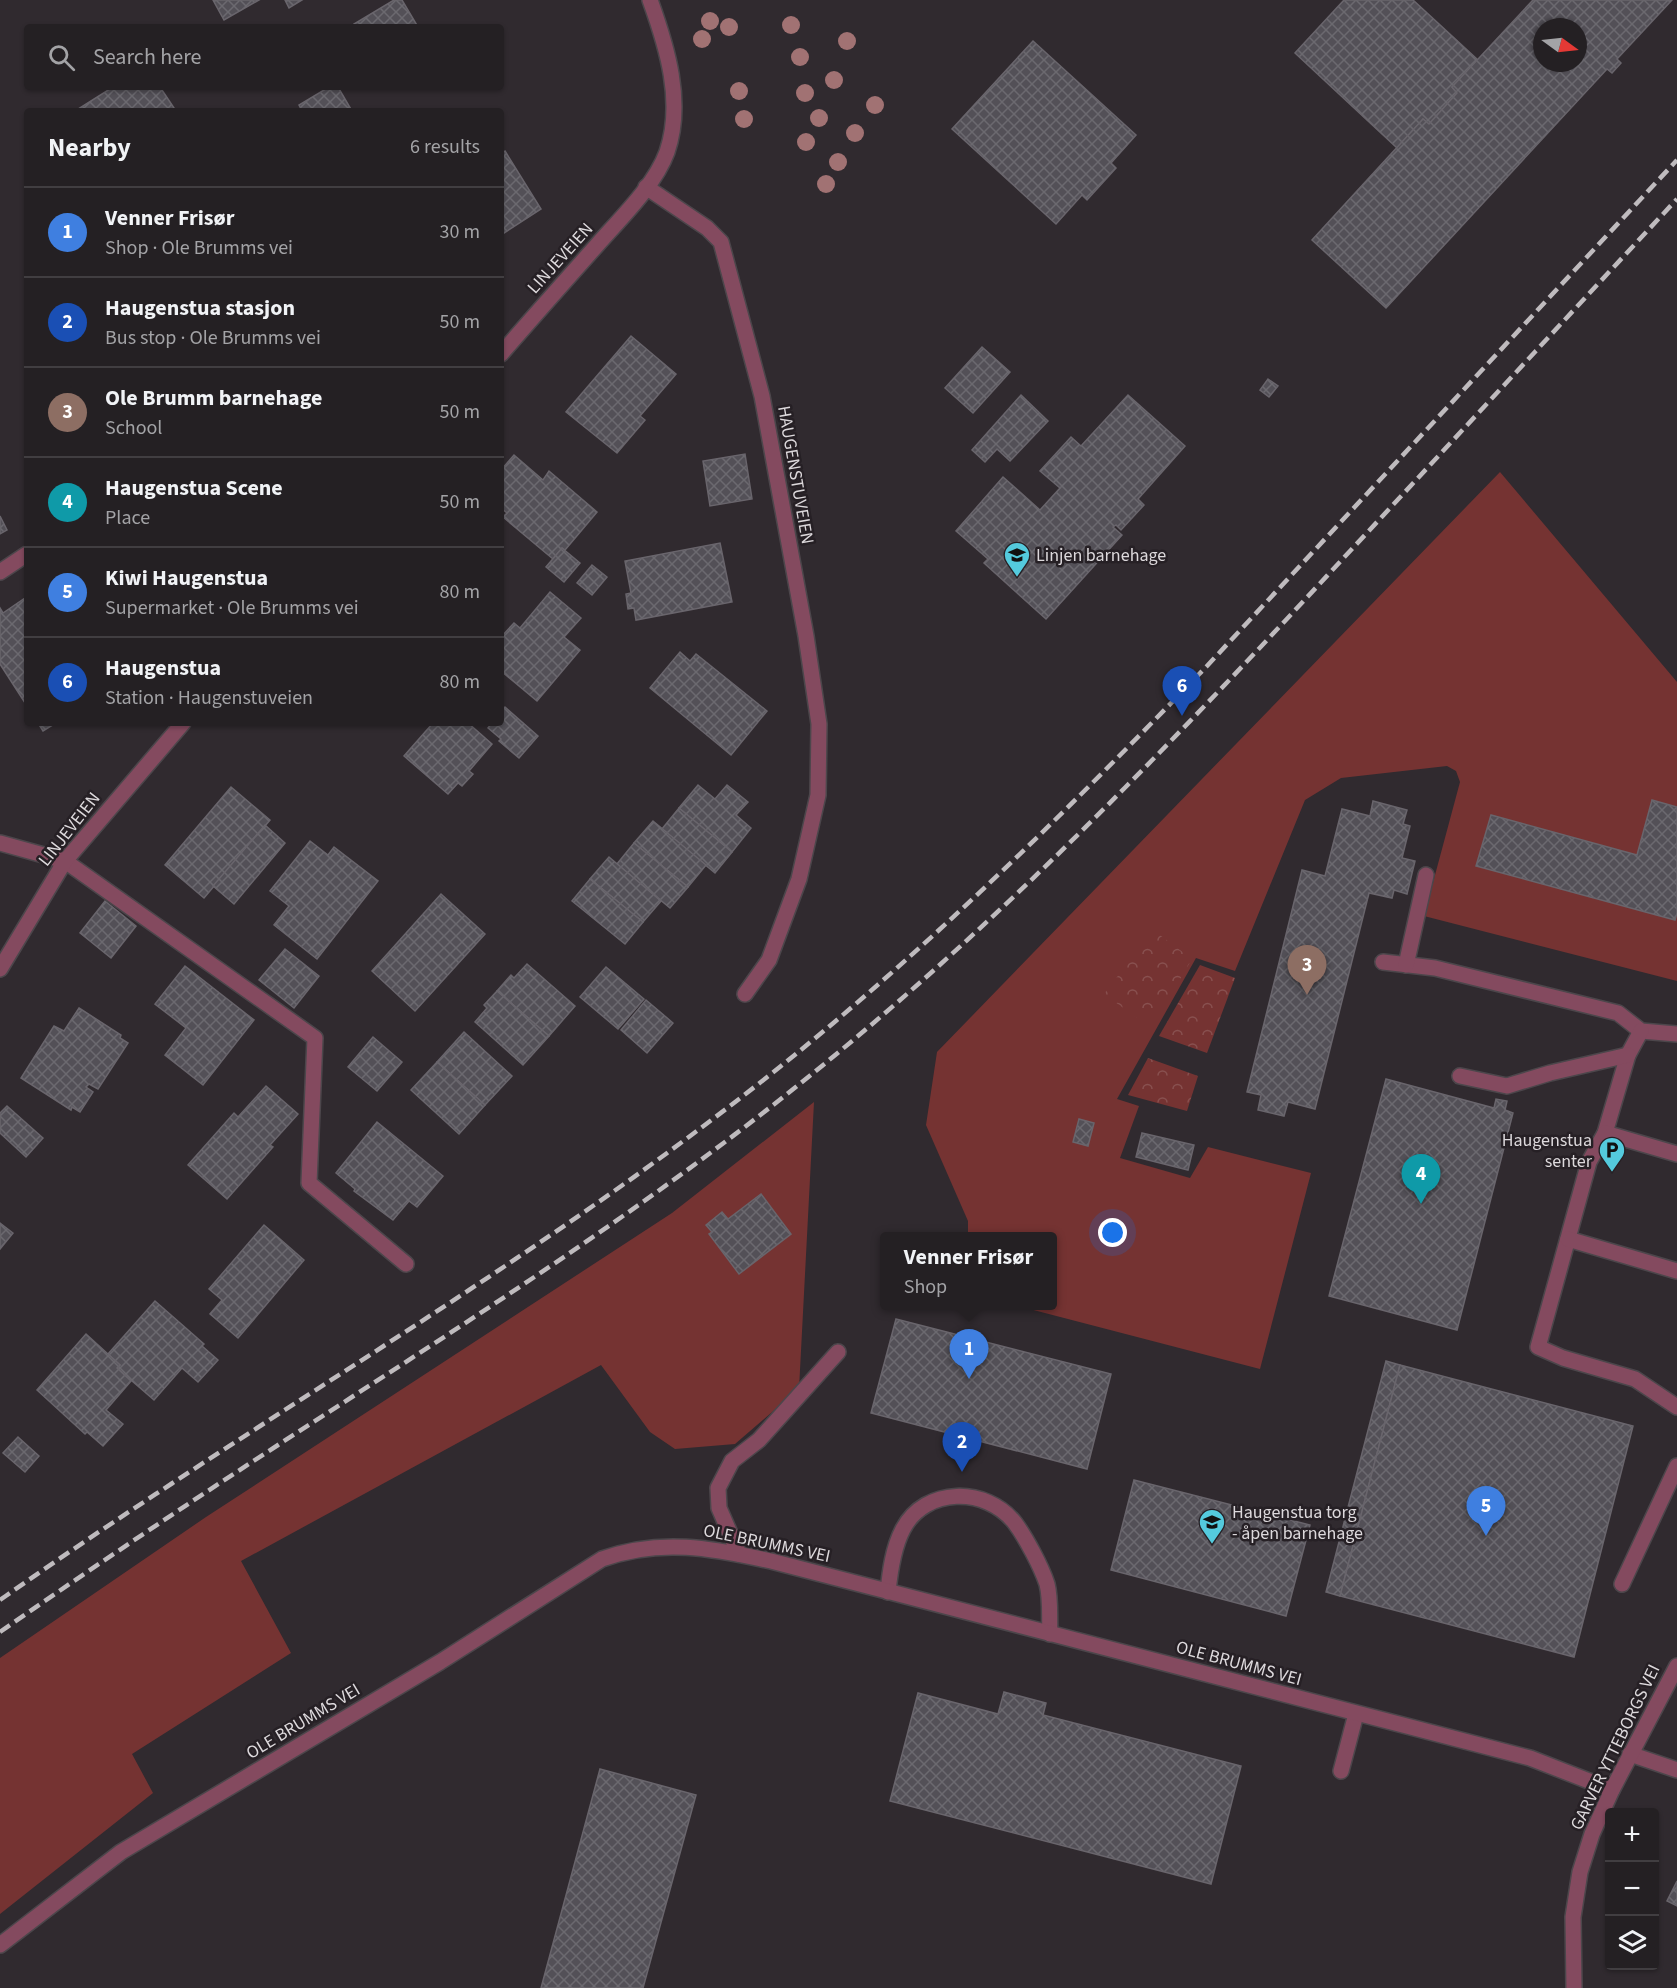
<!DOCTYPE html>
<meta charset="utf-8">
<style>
:root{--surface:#242023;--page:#302d30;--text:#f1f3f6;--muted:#a3a3a6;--line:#413e41;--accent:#b45309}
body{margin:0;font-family:"Source Sans 3",sans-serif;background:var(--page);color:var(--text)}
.controls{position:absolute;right:18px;bottom:18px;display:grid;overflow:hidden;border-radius:6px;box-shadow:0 2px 4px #0004}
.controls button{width:54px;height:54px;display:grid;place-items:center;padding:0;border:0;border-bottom:2px solid var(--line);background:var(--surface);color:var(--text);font:30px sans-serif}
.compass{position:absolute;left:1533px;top:18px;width:54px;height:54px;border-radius:50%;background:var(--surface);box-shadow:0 2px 4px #0004;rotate:105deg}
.you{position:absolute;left:1113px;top:1233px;width:21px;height:21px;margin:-15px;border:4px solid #fff;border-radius:50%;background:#1a73e8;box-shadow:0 0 0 9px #1a73e833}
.badge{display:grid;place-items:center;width:39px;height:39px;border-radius:50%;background:var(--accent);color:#fff;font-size:20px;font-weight:700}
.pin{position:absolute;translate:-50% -50px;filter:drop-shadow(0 2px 3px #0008)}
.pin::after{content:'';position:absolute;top:32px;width:21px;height:18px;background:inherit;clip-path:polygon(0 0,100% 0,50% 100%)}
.popup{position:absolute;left:880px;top:1232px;width:177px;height:78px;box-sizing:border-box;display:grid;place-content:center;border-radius:6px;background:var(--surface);filter:drop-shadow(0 2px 4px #0005);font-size:20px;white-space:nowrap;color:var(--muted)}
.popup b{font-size:22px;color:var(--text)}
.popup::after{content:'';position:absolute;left:50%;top:100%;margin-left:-12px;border:12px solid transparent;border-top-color:var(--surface)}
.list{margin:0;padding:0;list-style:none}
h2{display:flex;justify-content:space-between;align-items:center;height:78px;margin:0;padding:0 24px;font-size:26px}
h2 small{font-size:20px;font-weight:400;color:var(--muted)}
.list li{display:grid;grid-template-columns:39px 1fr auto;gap:18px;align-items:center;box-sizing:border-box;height:90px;padding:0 24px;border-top:2px solid var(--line)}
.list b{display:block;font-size:22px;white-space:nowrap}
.list p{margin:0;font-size:20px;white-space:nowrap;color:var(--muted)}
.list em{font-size:20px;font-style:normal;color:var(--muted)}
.icon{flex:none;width:33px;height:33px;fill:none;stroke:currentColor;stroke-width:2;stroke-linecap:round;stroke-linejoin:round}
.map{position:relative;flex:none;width:1677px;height:1988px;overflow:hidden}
.search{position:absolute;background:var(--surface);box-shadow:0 2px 4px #0004;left:24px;top:24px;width:480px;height:66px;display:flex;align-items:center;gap:15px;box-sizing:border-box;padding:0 21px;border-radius:6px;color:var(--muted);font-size:22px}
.panel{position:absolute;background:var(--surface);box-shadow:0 2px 4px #0004;left:24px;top:108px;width:480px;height:618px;border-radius:6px}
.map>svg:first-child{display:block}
</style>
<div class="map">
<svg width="1677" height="1988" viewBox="0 0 1677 1988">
<defs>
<pattern id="forest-crowns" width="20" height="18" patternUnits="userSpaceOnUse" patternTransform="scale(1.5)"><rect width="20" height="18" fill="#753332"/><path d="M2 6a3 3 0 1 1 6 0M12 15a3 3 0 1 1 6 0" fill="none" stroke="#88504f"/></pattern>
<pattern id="building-cross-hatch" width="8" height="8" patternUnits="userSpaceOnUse" patternTransform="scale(1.5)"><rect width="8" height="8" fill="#535057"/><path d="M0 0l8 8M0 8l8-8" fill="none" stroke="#6b696f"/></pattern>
</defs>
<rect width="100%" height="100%" fill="#302a2f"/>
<!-- grass -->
<g fill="#753332">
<path d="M1500,472L1677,682V981L1424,916L1460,782L1456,771L1447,766L1341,778L1305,800L1235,971L1196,958L1117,1099L1139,1106L1120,1158L1190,1178L1208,1147L1311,1173L1260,1369L1018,1306H1053V1236H968V1221L926,1125L937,1052Z"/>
<path d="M814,1102L799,1389L735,1444L675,1449L650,1432L601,1365L241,1561L291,1653L132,1754L153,1793L0,1914V1658L206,1517L672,1213Z"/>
</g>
<!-- forest -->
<g fill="url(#forest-crowns)">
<path d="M1153,930L1192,959L1151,1028L1104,994Z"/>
<path d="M1200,965L1235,978L1207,1053L1159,1036Z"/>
<path d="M1148,1058L1198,1076L1187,1111L1128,1095Z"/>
</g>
<!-- building -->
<g fill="url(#building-cross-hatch)" stroke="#69656c" stroke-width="1.5" fill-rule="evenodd">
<path d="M213,0H259L224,20Z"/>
<path d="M285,0H302L289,8Z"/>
<path d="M394,0H402L418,27H356L354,24Z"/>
<path d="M1344,0H1413L1478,60L1452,87L1457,93L1429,124L1423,119L1397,148L1295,53Z"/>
<path d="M1533,0H1672L1617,59L1621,63L1612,73L1607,69L1386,308L1312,240L1423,119L1429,124L1457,93L1452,87ZM1542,27H1578V63H1542Z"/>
<path d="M1033,41L1136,135L1111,163L1116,168L1087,200L1082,195L1056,224L952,129Z"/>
<path d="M113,87H160L176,111H75Z"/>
<path d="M329,87H338L352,111H302L299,105Z"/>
<path d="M505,151L541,209L501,235V154Z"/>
<path d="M631,336L676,374L640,416L645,420L617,453L566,412Z"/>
<path d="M982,347L1010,372L973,413L945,388Z"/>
<path d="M1268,379L1278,386L1269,397L1260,390Z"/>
<path d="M1021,395L1048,421L1010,461L997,449L985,462L972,450Z"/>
<path d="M1128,395L1185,446L1138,499L1144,505L1121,530L1116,525L1113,527L1122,535L1046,619L984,563L988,559L956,531L1003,477L1040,510L1060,488L1040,471L1071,437L1081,446Z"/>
<path d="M745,454L752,499L710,506L703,461Z"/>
<path d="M514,455L543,480L549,471L597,512L565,550L562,548L553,559L503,517L507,513L501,508V470Z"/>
<path d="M0,516L7,530L0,534Z"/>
<path d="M720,543L732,602L636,620L634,608L628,609L626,594L631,593L625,561Z"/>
<path d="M562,548L580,563L564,582L546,567Z"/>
<path d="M592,565L607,577L592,595L577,583Z"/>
<path d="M550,592L581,618L564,637L580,650L537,701L501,671V637L514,623L520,628Z"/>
<path d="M25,598L27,601V706L0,664V608L3,613Z"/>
<path d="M680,652L690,661L696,654L767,711L731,755L650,688Z"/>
<path d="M505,707L538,736L519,758L499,741L501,739L488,728L492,723H501V712Z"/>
<path d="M38,723H56L43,731Z"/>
<path d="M433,723H468L492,744L469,771L473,774L462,786L458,783L448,794L404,756Z"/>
<path d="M698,785L715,799L727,785L748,802L736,815L751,828L732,852L679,808Z"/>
<path d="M231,787L270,820L204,898L165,865Z"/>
<path d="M1652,800L1677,807V913L1675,920L1476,866L1491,815L1637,855Z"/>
<path d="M1373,801L1407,810L1403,824L1410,826L1402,858L1415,861L1407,894L1394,890L1392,898L1369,893L1315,1109L1288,1102L1284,1116L1258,1110L1261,1095L1247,1092L1302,870L1325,876L1342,809L1370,816Z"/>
<path d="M679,808L732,852L715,873L662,829Z"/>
<path d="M653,821L706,865L688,887L634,843Z"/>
<path d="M265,825L285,843L234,904L213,886Z"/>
<path d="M310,841L328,855L334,847L378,881L317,959L274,925L289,906L270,891Z"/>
<path d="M634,843L688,887L670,908L617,864Z"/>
<path d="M609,857L661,901L643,922L590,879Z"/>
<path d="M590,879L643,922L625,944L572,901Z"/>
<path d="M441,894L485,934L415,1011L372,971Z"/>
<path d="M105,901L136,926L111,958L80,933Z"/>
<path d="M285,949L319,976L294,1008L259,980Z"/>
<path d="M527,964L575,1006L549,1036L497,991L511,975L514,978Z"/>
<path d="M185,966L254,1020L203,1085L165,1055L186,1028L155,1004Z"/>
<path d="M606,967L644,999L618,1029L580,997Z"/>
<path d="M497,991L549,1036L523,1065L475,1022L487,1008L484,1005Z"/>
<path d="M646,1000L673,1023L647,1053L621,1030Z"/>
<path d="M79,1008L121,1035L120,1038L128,1043L98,1089L89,1084L86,1087L93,1092L80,1112L72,1107L71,1110L21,1078L54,1026L64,1031Z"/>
<path d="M464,1032L512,1076L485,1105L437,1062Z"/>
<path d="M373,1037L402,1062L377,1091L348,1067Z"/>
<path d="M437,1062L485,1105L459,1134L411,1090Z"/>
<path d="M1386,1079L1494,1108L1496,1099L1507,1101L1505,1110L1513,1113L1457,1330L1329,1296Z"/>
<path d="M266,1086L298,1114L270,1145L273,1147L227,1199L188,1165L234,1113L238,1117Z"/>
<path d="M7,1106L43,1138L26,1157L0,1133V1113Z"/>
<path d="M1079,1119L1094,1123L1088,1146L1073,1142Z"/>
<path d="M377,1122L443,1176L417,1207L409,1201L393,1220L354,1191L355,1189L336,1173Z"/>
<path d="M1142,1133L1194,1145L1188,1170L1136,1157Z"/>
<path d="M761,1194L791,1234L739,1274L709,1234L712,1232L706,1225L722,1212L728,1219Z"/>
<path d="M0,1223L13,1233L0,1249Z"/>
<path d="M264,1225L304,1260L238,1338L210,1314L222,1300L209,1289Z"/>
<path d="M155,1301L204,1344L202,1346L218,1360L198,1382L182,1368L154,1400L117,1368L120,1365L108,1354Z"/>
<path d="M896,1319L1111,1374L1087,1469L871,1413Z"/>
<path d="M86,1334L120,1365L117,1368L131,1381L106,1410L123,1424L103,1446L87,1432L85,1434L37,1390Z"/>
<path d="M1386,1361L1400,1365L1340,1596L1326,1592Z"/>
<path d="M1400,1365L1633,1426L1574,1657L1340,1596Z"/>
<path d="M18,1437L39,1456L25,1472L3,1453Z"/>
<path d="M1134,1480L1310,1525L1286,1616L1111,1570Z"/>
<path d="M1004,1692L1046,1703L1043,1715L1241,1766L1211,1884L890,1801L918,1693L998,1714Z"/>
<path d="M600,1769L696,1795L643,1988H541Z"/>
<path d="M1677,1881V1906L1667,1901Z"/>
</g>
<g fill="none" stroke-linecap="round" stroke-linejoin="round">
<!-- minor casing -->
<g stroke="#4c464b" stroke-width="18">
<g id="minor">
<path d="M646,187L707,228L721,242L762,396L806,636L819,724L818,795L799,879L769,960L745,994"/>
<path d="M501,354C533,317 566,280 598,244C621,218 655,185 667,152C684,102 667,47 650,0"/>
<path d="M0,572L27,554"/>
<path d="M0,843L65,861L315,1038L309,1183L406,1264"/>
<path d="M1383,962L1435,968L1618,1013L1641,1031L1677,1034"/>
<path d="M1406,965L1426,875"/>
<path d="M0,969L65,861L183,723"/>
<path d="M1641,1031L1628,1055L1605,1133L1589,1162L1538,1347L1563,1358L1635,1379L1677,1407"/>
<path d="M1460,1076L1507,1086L1550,1073L1628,1055"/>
<path d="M1605,1133L1677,1154"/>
<path d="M1568,1239L1677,1271"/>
<path d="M739,1554L719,1508L718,1488L732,1461L759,1440L838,1352"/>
<path d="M1622,1584L1677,1466"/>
<path d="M888,1592C890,1571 893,1548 903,1529C925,1487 986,1486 1015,1523C1026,1538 1041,1566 1047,1584C1051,1599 1049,1618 1050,1634"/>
<path d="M1630,1754L1677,1770"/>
<path d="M1341,1771L1356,1714"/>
<path d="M0,1945L121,1852L440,1662L602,1559C660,1538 712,1548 771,1561L1530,1758L1612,1790"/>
<path d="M1574,1988L1573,1917L1580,1872L1592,1834L1612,1790L1677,1666"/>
</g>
</g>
<!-- minor -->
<use href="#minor" stroke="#844a5f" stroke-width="15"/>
<!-- rail -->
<g stroke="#bfbbbe" stroke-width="4.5" stroke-dasharray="12 6" stroke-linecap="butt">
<path d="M0,1600C258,1418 535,1263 781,1066C933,944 1072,806 1207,666L1677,160"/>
<path d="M0,1632C92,1568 184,1506 278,1445C467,1322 659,1201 834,1056C1021,902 1187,727 1351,550C1460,433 1568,316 1677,199"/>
</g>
</g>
<!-- trees -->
<g fill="#a17273">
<circle cx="710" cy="21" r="9"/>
<circle cx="791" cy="25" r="9"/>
<circle cx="729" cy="27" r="9"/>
<circle cx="702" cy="39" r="9"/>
<circle cx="847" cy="41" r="9"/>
<circle cx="800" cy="57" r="9"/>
<circle cx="834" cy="80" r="9"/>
<circle cx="739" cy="91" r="9"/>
<circle cx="805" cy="93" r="9"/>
<circle cx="875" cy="105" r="9"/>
<circle cx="819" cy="118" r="9"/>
<circle cx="744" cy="119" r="9"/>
<circle cx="855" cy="133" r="9"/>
<circle cx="806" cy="142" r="9"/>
<circle cx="838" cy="162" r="9"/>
<circle cx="826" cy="184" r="9"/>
</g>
<!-- icons -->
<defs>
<g id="school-pin" transform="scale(1.35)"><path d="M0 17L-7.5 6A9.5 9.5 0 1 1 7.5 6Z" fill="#54cadd" stroke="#262025"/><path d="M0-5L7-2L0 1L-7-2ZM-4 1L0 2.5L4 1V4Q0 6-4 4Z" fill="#111"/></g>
<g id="parking-pin" transform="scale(1.35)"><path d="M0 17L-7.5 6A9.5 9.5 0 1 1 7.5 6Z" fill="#54cadd" stroke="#262025"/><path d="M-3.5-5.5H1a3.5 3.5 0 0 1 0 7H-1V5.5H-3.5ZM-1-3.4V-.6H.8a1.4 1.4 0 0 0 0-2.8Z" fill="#111"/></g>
</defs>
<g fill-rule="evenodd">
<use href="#school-pin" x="1017" y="555"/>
<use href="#parking-pin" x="1612" y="1150"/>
<use href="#school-pin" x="1212" y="1522"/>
</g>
<g text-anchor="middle" stroke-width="5" stroke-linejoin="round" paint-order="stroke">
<!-- street labels -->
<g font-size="18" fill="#ddd9dc" stroke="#262025">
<text transform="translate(560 258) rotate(-48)" y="6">LINJEVEIEN</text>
<text transform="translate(796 475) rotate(80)" y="6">HAUGENSTUVEIEN</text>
<text transform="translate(69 829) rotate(-52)" y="6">LINJEVEIEN</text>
<text transform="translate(767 1543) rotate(12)" y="6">OLE BRUMMS VEI</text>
<text transform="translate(1239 1663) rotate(15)" y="6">OLE BRUMMS VEI</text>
<text transform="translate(303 1721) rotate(-31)" y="6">OLE BRUMMS VEI</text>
<text transform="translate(1615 1747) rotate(-64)" y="6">GARVER YTTEBORGS VEI</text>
</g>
<!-- poi labels -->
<g font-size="18" fill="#ddd9dc" stroke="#262025" text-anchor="start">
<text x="1036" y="561">Linjen barnehage</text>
<text x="1592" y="1146" text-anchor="end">Haugenstua<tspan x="1592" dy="21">senter</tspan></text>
<text x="1232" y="1518">Haugenstua torg<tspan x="1232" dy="21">- åpen barnehage</tspan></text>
</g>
</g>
</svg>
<div class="controls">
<button>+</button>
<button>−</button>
<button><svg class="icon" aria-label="layers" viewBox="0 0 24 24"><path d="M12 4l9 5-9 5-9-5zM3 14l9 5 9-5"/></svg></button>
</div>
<svg class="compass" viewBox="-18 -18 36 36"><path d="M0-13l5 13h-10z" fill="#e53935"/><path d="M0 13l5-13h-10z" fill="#a3a3a6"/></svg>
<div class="you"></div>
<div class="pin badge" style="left:969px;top:1379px;background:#3f7fe0">1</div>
<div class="popup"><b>Venner Frisør</b>Shop</div>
<div class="pin badge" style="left:962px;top:1472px;background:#1a4fb4">2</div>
<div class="pin badge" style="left:1307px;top:995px;background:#8d6e63">3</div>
<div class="pin badge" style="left:1421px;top:1204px;background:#0f9aa8">4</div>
<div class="pin badge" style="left:1486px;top:1536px;background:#3f7fe0">5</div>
<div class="pin badge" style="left:1182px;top:716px;background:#1a4fb4">6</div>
<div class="search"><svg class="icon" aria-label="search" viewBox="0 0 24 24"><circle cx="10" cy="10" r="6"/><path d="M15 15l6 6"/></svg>Search here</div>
<section class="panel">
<h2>Nearby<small>6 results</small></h2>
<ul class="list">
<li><span class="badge" style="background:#3f7fe0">1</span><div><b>Venner Frisør</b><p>Shop · Ole Brumms vei</p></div><em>30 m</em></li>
<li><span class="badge" style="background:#1a4fb4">2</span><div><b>Haugenstua stasjon</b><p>Bus stop · Ole Brumms vei</p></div><em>50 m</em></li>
<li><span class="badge" style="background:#8d6e63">3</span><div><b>Ole Brumm barnehage</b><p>School</p></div><em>50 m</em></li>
<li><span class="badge" style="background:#0f9aa8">4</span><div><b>Haugenstua Scene</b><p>Place</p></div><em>50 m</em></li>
<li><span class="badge" style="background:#3f7fe0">5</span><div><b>Kiwi Haugenstua</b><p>Supermarket · Ole Brumms vei</p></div><em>80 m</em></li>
<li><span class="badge" style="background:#1a4fb4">6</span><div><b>Haugenstua</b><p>Station · Haugenstuveien</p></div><em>80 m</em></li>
</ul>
</section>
</div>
